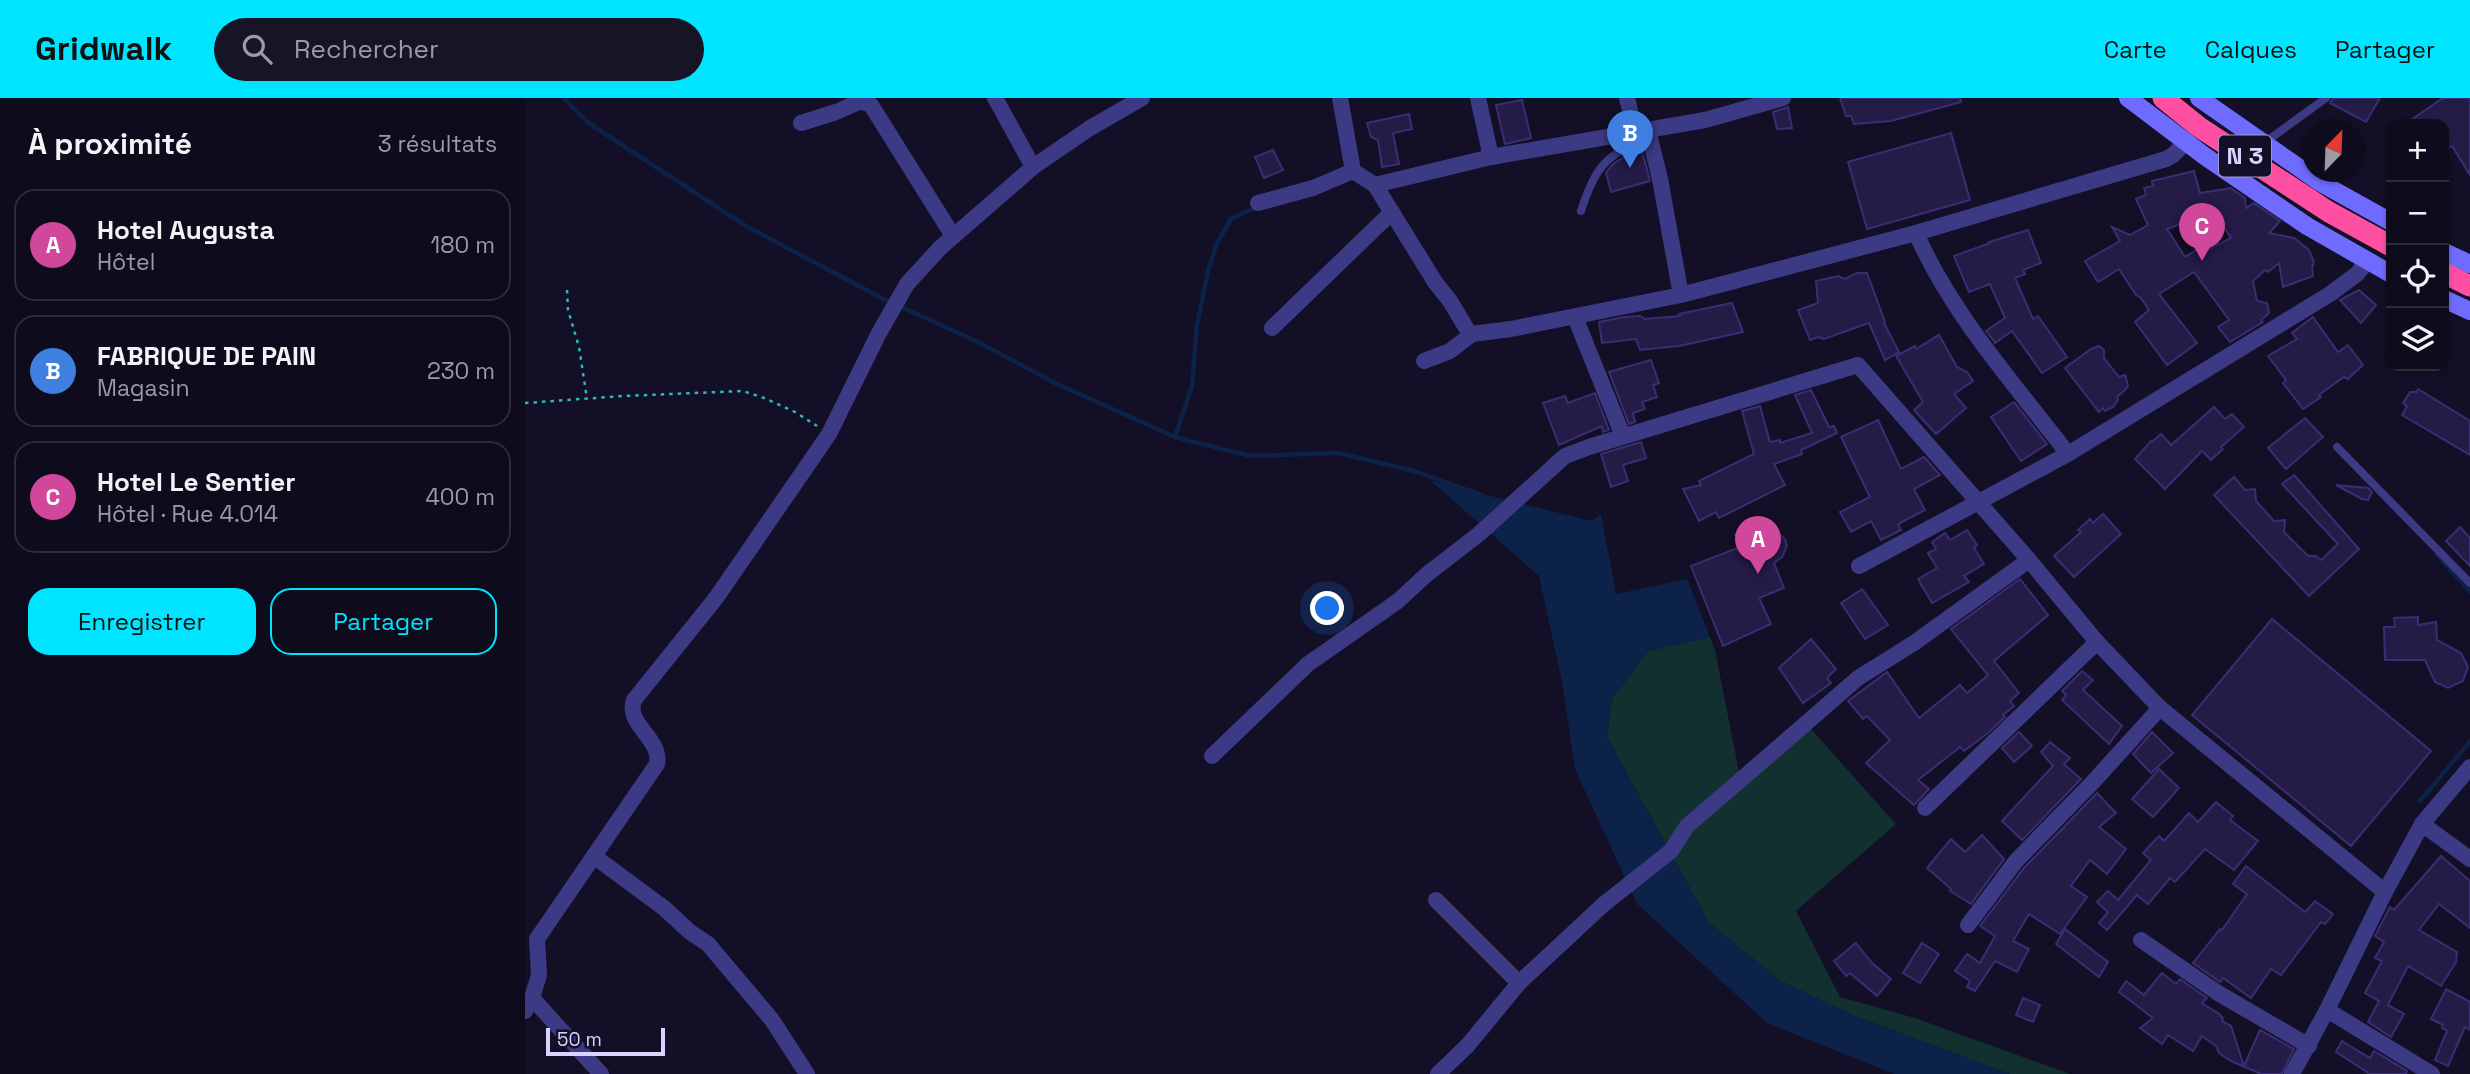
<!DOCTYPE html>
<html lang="fr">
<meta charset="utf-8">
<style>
:root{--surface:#0e0b1c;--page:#171425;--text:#f1f3f6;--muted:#9b9ba3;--line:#2e2b3b;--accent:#00e5ff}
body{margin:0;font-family:"Space Grotesk",sans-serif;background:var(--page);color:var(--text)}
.controls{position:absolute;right:21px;top:21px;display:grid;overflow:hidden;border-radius:14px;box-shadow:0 2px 5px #0004}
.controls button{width:63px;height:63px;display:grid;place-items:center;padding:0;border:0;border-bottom:2px solid var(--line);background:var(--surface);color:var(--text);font:35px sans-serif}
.compass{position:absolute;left:1777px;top:21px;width:63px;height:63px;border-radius:50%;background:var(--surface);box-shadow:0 2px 5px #0004;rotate:23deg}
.scale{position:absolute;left:21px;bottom:18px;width:119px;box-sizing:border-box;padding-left:7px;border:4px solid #d9d4ff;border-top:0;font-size:19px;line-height:24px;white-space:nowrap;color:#d9d4ff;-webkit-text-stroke:5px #130f26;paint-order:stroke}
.you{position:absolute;left:803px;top:511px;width:24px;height:24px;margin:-18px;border:5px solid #fff;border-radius:50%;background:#1a73e8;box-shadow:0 0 0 10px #1a73e833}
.badge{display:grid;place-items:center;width:46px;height:46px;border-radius:50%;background:var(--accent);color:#fff;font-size:23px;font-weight:700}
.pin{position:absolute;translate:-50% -58px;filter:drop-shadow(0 2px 4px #0008)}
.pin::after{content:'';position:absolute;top:37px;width:24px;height:21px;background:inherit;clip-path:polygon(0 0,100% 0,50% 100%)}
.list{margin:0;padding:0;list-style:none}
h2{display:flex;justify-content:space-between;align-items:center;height:91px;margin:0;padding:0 28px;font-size:30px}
h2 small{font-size:23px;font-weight:400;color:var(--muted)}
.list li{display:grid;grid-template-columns:46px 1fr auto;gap:21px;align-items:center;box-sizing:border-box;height:112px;margin:0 14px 14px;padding:0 14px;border:2px solid var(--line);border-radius:21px}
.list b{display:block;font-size:26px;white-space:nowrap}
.list p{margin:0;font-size:23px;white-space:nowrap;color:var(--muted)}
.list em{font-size:23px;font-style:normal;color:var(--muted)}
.actions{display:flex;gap:14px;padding:21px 28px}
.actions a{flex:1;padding:16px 0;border:2px solid var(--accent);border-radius:21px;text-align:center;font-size:24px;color:var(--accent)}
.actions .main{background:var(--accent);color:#111}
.icon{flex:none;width:38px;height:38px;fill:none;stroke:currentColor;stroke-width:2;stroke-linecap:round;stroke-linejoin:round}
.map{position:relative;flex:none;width:1945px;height:976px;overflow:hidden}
header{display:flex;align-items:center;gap:42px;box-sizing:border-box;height:98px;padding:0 35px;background:var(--accent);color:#111}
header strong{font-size:33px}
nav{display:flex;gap:38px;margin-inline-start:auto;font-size:24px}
.search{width:490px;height:63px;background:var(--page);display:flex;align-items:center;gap:18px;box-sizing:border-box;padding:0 24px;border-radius:38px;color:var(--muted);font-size:26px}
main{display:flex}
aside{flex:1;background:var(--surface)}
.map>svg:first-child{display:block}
</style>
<header>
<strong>Gridwalk</strong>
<div class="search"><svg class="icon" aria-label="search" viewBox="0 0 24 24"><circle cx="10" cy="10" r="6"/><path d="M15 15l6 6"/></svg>Rechercher</div>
<nav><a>Carte</a><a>Calques</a><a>Partager</a></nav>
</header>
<main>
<aside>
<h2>À proximité<small>3 résultats</small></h2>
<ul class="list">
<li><span class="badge" style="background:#d1479c">A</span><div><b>Hotel Augusta</b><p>Hôtel</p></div><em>180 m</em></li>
<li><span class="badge" style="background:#3f7fe0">B</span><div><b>FABRIQUE DE PAIN</b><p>Magasin</p></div><em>230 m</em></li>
<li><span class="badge" style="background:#d1479c">C</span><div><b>Hotel Le Sentier</b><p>Hôtel · Rue 4.014</p></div><em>400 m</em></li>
</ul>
<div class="actions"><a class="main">Enregistrer</a><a>Partager</a></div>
</aside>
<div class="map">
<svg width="1945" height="976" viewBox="0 0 1945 976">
<rect width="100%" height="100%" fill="#130f26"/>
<!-- green -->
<path fill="#12302f" d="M1185,539L1190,552L1215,679L1284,629L1371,726L1271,813L1315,899L1390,920L1545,976H1485L1327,917L1256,883L1184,825L1082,639L1087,601L1123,553Z"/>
<!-- water -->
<path fill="#0c2248" d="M906,383L1066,423L1076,416L1091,496L1162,481L1185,539L1123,553L1087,601L1082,639L1184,825L1256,883L1327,917L1485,976H1369L1242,925L1112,806L1050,671L1037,584L1014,478Z"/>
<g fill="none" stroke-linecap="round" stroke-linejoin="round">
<!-- stream -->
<g stroke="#0c2248" stroke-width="4.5">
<path d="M40,0L41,3L65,26L221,128L366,205"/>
<path d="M374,208L449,242L532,286L650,339L726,358L813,355L889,373L957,397"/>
<path d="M650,339L667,288L672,227L683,173L692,145L706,121L729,110"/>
<path d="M1912,457L1945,493"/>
<path d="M1933,658L1945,643"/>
<path d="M1895,703L1932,659"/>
</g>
</g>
<!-- building -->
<g fill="#241b47" stroke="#3b2d73" stroke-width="2" fill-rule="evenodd">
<path d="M1315,0H1435L1436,4L1366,23L1329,26L1326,18H1321Z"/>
<path d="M1808,0H1855L1841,24L1805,5Z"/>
<path d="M1918,0H1945V77L1927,48L1919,53V26H1880Z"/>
<path d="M997,2L1006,40L980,46L971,7Z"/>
<path d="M1263,9L1267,30L1252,31L1248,14Z"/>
<path d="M884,16L887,31L868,35L874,66L857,69L853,42L846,39L842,25Z"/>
<path d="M1426,35L1445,102L1342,131L1323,64Z"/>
<path d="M1116,49L1125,83L1086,94L1081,75L1088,66L1104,56L1108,51Z"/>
<path d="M748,52L758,72L739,80L730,59Z"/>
<path d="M1669,73L1675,95L1706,90L1720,100L1721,110L1729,105L1755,123L1744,135L1769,140L1784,152L1789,164L1787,170L1788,178L1758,189L1754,165L1743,174L1740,172L1728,183L1732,203L1742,205L1744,215L1736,222L1738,224L1705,244L1693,229L1704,222L1669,174L1634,196L1672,245L1642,267L1610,224L1624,212L1616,200L1611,197L1594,171L1573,184L1560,163L1595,143L1587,129L1605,137L1623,127L1611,101L1621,97L1619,90L1628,88L1627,83ZM1688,114L1706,140L1677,155L1673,151L1660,159L1642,131Z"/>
<path d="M1503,132L1516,165L1498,172L1500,176L1490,180L1508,221L1513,218L1542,259L1517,275L1487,233L1470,245L1469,243L1461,233L1480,220L1465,186L1444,194L1429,158L1465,145L1464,144Z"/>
<path d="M1332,175H1342L1360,224L1359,225L1374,254L1360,262L1344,225L1299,241L1293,239L1285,242L1273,212L1293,205L1291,183L1313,178L1320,181Z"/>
<path d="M1834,192L1851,207L1836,225L1815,202Z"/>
<path d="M1207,205L1218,234L1154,248L1115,252L1111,241L1077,245L1074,224L1099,219L1115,218L1120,221L1155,218L1154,216Z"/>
<path d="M1788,219L1813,254L1823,247L1838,267L1823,281L1819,279L1802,291L1794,297L1796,299L1778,311L1758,285L1761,282L1743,258L1772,241L1767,235Z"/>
<path d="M1414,237L1432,269L1442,274L1448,283L1429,296L1441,310L1411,336L1389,312L1398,304L1371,258L1390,248L1391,251Z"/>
<path d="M1574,248L1579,252V260L1594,279L1600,277L1603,287L1602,290L1592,299L1593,302L1588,309L1580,313L1578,310L1574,314L1540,270L1566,251Z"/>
<path d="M1126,262L1134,285L1128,287L1132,299L1117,304L1120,311L1108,315L1110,324L1104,326L1084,274Z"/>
<path d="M1893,291L1945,323V357L1877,317L1882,308L1878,305L1885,294H1891Z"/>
<path d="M1286,292L1304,329L1309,328L1312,335L1276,352L1277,356L1249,366L1260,387L1194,420L1191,414L1174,423L1158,391L1176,387L1174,383L1229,356L1217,313L1235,308L1245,344L1255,342V345L1287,335L1270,297Z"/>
<path d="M1070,295L1084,332L1078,334L1077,328L1034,347L1018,305L1040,298L1043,305Z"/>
<path d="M1489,304L1522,346L1496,363L1466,319Z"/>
<path d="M1689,309L1700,321L1707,316L1719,329L1696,349L1698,351L1686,362L1677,353L1640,391L1610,361L1626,343L1627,344L1636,336L1646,347Z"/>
<path d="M1780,320L1798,339L1761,371L1743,350Z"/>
<path d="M1353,322L1376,371L1399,359L1415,377L1389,391L1400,412L1373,426L1376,432L1356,442L1346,423L1326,434L1315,414L1345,399L1316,339Z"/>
<path d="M1116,344L1121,360L1098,367L1103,383L1086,389L1076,356Z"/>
<path d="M1769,377L1834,451L1784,498L1689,397L1709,379L1720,392L1730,391L1731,403L1749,423L1760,422L1759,434L1783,458H1791L1796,462L1813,446L1757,386Z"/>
<path d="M1811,387L1843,390L1847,394L1843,402L1837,401Z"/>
<path d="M1578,416L1596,436L1549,479L1529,458L1556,434L1553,432L1565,421L1568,425Z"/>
<path d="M1246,424L1249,432L1260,441L1262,448L1257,459L1249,465L1259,490L1234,500L1246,526L1198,548L1166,468L1215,449L1210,436Z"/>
<path d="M1935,429L1945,440V468L1921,443Z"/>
<path d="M1442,432L1452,447L1449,450L1459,466L1439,478L1444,484L1407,505L1393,481L1412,470L1403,455L1411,451L1407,444L1420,435L1425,442Z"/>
<path d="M1495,481L1523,517L1469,563L1494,595L1485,603L1489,608L1478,617L1480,619L1463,635L1439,653L1435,649L1393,682L1404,691L1389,707L1341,665L1365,642L1342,618L1338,621L1323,603L1362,574L1394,620L1435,587L1442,595L1463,577L1426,531Z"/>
<path d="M1337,491L1363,527L1340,541L1316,505Z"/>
<path d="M1893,519V527L1911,524L1912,542L1936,555L1943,569L1938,583L1923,590L1910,584L1900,562H1860L1859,529H1870L1869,520Z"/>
<path d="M1747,521L1906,653L1826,748L1667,617Z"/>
<path d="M1286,541L1311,571L1302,580L1306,585L1278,605L1254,570Z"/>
<path d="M1557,573L1568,582L1558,592L1597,628L1584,646L1537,602L1541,597L1537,593Z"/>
<path d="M1494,634L1507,648L1489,664L1477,650Z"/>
<path d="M1627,634L1648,655L1626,675L1608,656Z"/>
<path d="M1525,644L1545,660L1539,666L1556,681L1497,742L1477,723L1528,668L1516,654Z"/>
<path d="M1634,671L1654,690L1628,719L1607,701Z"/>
<path d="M1572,695L1591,715L1574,729L1601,751L1582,776L1565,762L1546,788L1562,799L1535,836L1504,816L1488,843L1504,851L1492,874L1470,863L1450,893L1442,889L1445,883L1430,873L1442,856L1455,865L1470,838L1455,828L1499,770Z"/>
<path d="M1691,704L1708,718L1705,722L1733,743L1709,772L1680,751L1650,784L1645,780L1623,806L1612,797L1582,832L1574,825L1583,814L1572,804L1583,793L1593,802L1626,762L1618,755L1634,738L1639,743L1664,715L1673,724Z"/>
<path d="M1457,737L1479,761L1446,806L1425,793L1426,791L1402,770L1426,741L1440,754Z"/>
<path d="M1916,758L1945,783V830L1914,806L1894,832L1932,854L1931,864L1916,888L1883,868L1863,907L1879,916L1866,939L1843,924L1854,903L1840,895L1857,863L1850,860L1859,844L1850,838L1865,809L1869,812Z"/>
<path d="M1721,768L1780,814L1790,803L1808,816L1800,826L1796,824L1756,877L1746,871L1726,900L1698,880L1695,884L1668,865L1695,831L1697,832L1722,796L1708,786Z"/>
<path d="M1540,831L1583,864L1574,879L1531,846Z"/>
<path d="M1331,845L1347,865L1366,881L1352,898L1325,875L1321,878L1309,863Z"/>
<path d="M1397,845L1414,856L1395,885L1378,875Z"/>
<path d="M1637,875L1651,886L1655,881L1682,900L1677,905L1694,916L1698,920L1697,923L1706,928L1719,968L1735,932L1769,951L1757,976H1736L1706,963L1694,955L1691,948L1677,938L1668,953L1643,937L1637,946L1615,930L1628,920L1594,894L1601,883L1619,897Z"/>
<path d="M1921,891L1945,904V932L1940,929L1923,968L1910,962L1922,933L1917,930L1918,927L1906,921Z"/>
<path d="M1498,900L1515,907L1508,924L1491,917Z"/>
<path d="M1817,943L1845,960L1849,953L1882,973L1881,976H1845L1811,954Z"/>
</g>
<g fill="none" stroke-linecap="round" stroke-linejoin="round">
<!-- path -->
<g stroke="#2fb8b0" stroke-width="2.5" stroke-dasharray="3.5 5" stroke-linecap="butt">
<path d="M42,192L43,212L54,249L62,301"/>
<path d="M0,305L98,298L218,293L239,300L270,314L292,328"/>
</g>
<!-- lane -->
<g stroke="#3d3a85" stroke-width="8">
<path d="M1739,45L1801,0"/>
<path d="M1056,113C1064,88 1074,61 1101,51L1100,36"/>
<path d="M1812,349L1945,485"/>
</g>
<!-- street -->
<g stroke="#3d3a85" stroke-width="16">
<path d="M470,0L508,69"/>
<path d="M815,0L828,73"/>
<path d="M953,0L966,59"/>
<path d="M1102,0L1110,34"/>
<path d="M276,25L311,14L336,3L346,7L428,138"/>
<path d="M1123,32L1135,81L1156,197"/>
<path d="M850,87L910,184L925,203L943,233L947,236"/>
<path d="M733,105L788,90L828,73L850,87L966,59L1180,22L1258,0"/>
<path d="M1391,135C1427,217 1489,285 1543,356"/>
<path d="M1050,219L1098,338"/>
<path d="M747,230L867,114"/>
<path d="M899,263L925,253L947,236L986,231L1156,197L1391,135L1641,61L1648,57L1661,44"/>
<path d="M1334,468L1543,356L1805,196L1832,176L1842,163"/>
<path d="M687,658L783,566L873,503L901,477L954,436L1040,358L1064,349L1333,267L1504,462L1572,544L1635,610L1860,794"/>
<path d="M1400,710L1572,544"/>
<path d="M1897,726L1945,761"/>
<path d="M70,759L139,810L165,834L183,846L247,922L282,976"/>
<path d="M911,802L994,885"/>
<path d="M1443,827L1491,763L1568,684L1635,610"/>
<path d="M1616,842L1693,895L1784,948"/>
<path d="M7,900L76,976"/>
<path d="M1802,912L1907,976"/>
<path d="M0,913L7,900L14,877L12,841L132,666C137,640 100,627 109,602L191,500L304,336L354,235L382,186L415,150L508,69L565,30L617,0"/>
<path d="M913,976L943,947L994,885L1079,806L1146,753L1162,728L1226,673L1333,580L1389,545L1504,462"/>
<path d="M1767,976L1802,912L1860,794L1897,726L1945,669"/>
</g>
<!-- secondary -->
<g stroke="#6f6bff" stroke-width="18">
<path d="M1603,0L1681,59L1782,128L1866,176"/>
<path d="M1674,0L1796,85L1866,124"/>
<path d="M1919,154L1945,166"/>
<path d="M1919,201L1945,213"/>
</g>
<!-- highway -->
<g stroke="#ff4fa3" stroke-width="21">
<path d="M1638,0L1674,29L1804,114L1866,148"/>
<path d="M1919,175L1945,188"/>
</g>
</g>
<g text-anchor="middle" stroke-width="6" stroke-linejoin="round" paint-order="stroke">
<!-- shield labels -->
<rect fill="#130f26" stroke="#9e99be" stroke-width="2" x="1694" y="37.5" width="52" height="41" rx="5"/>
<g font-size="24" font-weight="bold" fill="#d9d4ff">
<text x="1720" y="66">N 3</text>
</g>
</g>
</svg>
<div class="controls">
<button>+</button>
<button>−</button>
<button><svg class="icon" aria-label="locate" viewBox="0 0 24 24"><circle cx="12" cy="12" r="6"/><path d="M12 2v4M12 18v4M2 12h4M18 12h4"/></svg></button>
<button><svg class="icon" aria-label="layers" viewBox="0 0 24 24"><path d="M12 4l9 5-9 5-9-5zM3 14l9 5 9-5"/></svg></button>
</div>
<svg class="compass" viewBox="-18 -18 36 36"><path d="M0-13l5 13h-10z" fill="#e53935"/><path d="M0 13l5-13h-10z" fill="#9b9ba3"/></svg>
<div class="scale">50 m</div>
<div class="you"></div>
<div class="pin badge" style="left:1233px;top:476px;background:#d1479c">A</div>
<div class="pin badge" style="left:1105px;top:70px;background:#3f7fe0">B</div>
<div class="pin badge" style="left:1677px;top:163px;background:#d1479c">C</div>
</div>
</main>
